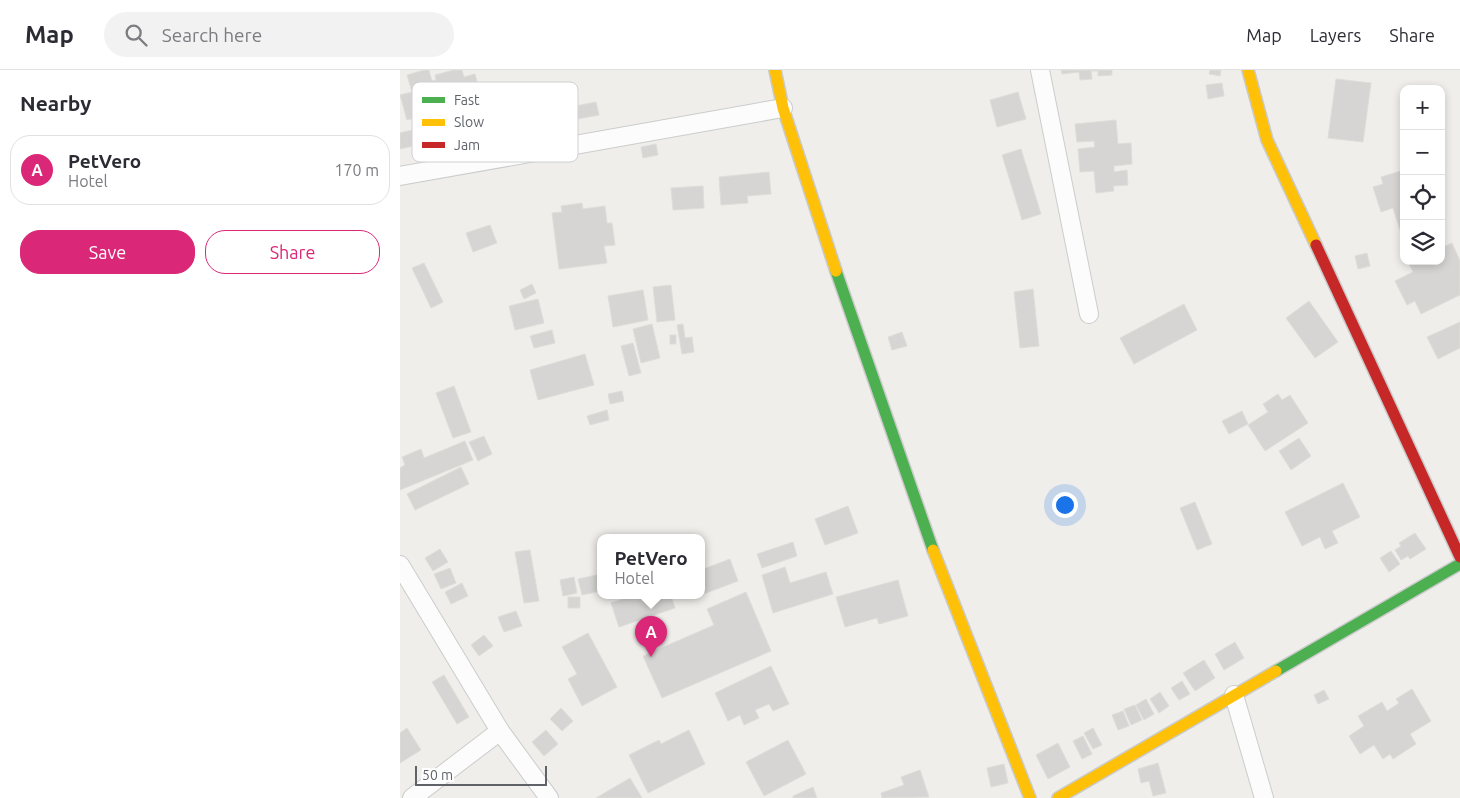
<!DOCTYPE html>
<meta charset="utf-8">
<style>
:root{--surface:#fff;--page:#f2f2f3;--text:#2b2b33;--muted:#7c7c81;--line:#e1e1e2;--accent:#db2777}
body{margin:0;font-family:Ubuntu,sans-serif;background:var(--page);color:var(--text)}
.controls{position:absolute;right:15px;top:15px;display:grid;overflow:hidden;border-radius:10px;box-shadow:0 2px 8px #0003}
.controls button{width:45px;height:45px;display:grid;place-items:center;padding:0;border:0;border-bottom:1px solid var(--line);background:var(--surface);color:var(--text);font:25px sans-serif}
.scale{position:absolute;left:15px;bottom:12px;width:132px;box-sizing:border-box;padding-left:5px;border:2px solid #5f6368;border-top:0;font-size:14px;line-height:18px;white-space:nowrap;color:#5f6368;-webkit-text-stroke:4px #fff;paint-order:stroke}
.you{position:absolute;left:664px;top:434px;width:18px;height:18px;margin:-12px;border:4px solid #fff;border-radius:50%;background:#1a73e8;box-shadow:0 0 0 8px #1a73e833}
.badge{display:grid;place-items:center;width:32px;height:32px;border-radius:50%;background:var(--accent);color:#fff;font-size:16px;font-weight:700}
.pin{position:absolute;translate:-50% -41px;filter:drop-shadow(0 1px 2px #0008)}
.pin::after{content:'';position:absolute;top:26px;width:18px;height:15px;background:inherit;clip-path:polygon(0 0,100% 0,50% 100%)}
.popup{position:absolute;left:197px;top:464px;width:108px;height:65px;box-sizing:border-box;display:grid;place-content:center;border-radius:10px;background:var(--surface);filter:drop-shadow(0 1px 4px #0005);font-size:16px;white-space:nowrap;color:var(--muted)}
.popup b{font-size:19px;color:var(--text)}
.popup::after{content:'';position:absolute;left:50%;top:100%;margin-left:-10px;border:10px solid transparent;border-top-color:var(--surface)}
.list{margin:0;padding:0;list-style:none}
h2{display:flex;justify-content:space-between;align-items:center;height:65px;margin:0;padding:0 20px;font-size:21px}
h2 small{font-size:16px;font-weight:400;color:var(--muted)}
.list li{display:grid;grid-template-columns:32px 1fr auto;gap:15px;align-items:center;box-sizing:border-box;height:70px;margin:0 10px 10px;padding:0 10px;border:1px solid var(--line);border-radius:20px}
.list b{display:block;font-size:19px;white-space:nowrap}
.list p{margin:0;font-size:16px;white-space:nowrap;color:var(--muted)}
.list em{font-size:16px;font-style:normal;color:var(--muted)}
.actions{display:flex;gap:10px;padding:15px 20px}
.actions a{flex:1;padding:11px 0;border:1px solid var(--accent);border-radius:20px;text-align:center;font-size:18px;color:var(--accent)}
.actions .main{background:var(--accent);color:#fff}
.icon{flex:none;width:28px;height:28px;fill:none;stroke:currentColor;stroke-width:2;stroke-linecap:round;stroke-linejoin:round}
.map{position:relative;flex:none;width:1060px;height:728px;overflow:hidden}
header{display:flex;align-items:center;gap:30px;box-sizing:border-box;height:70px;padding:0 25px;background:var(--surface);border-bottom:1px solid var(--line)}
header strong{font-size:24px}
nav{display:flex;gap:28px;margin-inline-start:auto;font-size:18px}
.search{width:350px;height:45px;background:var(--page);display:flex;align-items:center;gap:12px;box-sizing:border-box;padding:0 18px;border-radius:28px;color:var(--muted);font-size:19px}
main{display:flex}
aside{flex:1;background:var(--surface)}
.map>svg:first-child{display:block}
</style>
<header>
<strong>Map</strong>
<div class="search"><svg class="icon" aria-label="search" viewBox="0 0 24 24"><circle cx="10" cy="10" r="6"/><path d="M15 15l6 6"/></svg>Search here</div>
<nav><a>Map</a><a>Layers</a><a>Share</a></nav>
</header>
<main>
<aside>
<h2>Nearby<small></small></h2>
<ul class="list">
<li><span class="badge">A</span><div><b>PetVero</b><p>Hotel</p></div><em>170 m</em></li>
</ul>
<div class="actions"><a class="main">Save</a><a>Share</a></div>
</aside>
<div class="map">
<svg width="1060" height="728" viewBox="0 0 1060 728">
<rect width="100%" height="100%" fill="#efeeea"/>
<!-- building -->
<g fill="#d6d5d3" stroke="#deddd9">
<path d="M24,0H29L32,11L36,10L35,5L54,0H62L64,7L75,4L84,40L53,49L51,41L20,50L19,47L7,50L0,25L12,22L7,5Z"/>
<path d="M661,0H712V5L698,6V1H691L692,9L680,10L679,2L662,4Z"/>
<path d="M810,0H821L820,6L809,4Z"/>
<path d="M936,9L971,13L963,72L928,68Z"/>
<path d="M822,13L824,26L808,29L806,15Z"/>
<path d="M618,22L626,49L597,57L590,30Z"/>
<path d="M196,32L199,45L167,51L165,38Z"/>
<path d="M716,50L718,74L731,73L732,94L714,96V102L727,100L728,115L713,116L714,121L696,123L694,101L680,102L678,79L695,77L694,71L677,72L675,54Z"/>
<path d="M20,58L23,74L0,79V63Z"/>
<path d="M256,74L258,85L243,88L241,77Z"/>
<path d="M621,79L641,144L622,150L602,85Z"/>
<path d="M1004,100V162L1001,163L993,138L981,142L973,117L983,114L981,107Z"/>
<path d="M369,102L371,124L347,126L348,133L321,135L319,107Z"/>
<path d="M303,116L304,138L273,140L271,118Z"/>
<path d="M182,133L183,139L205,136L207,153H212L215,175L204,176L207,193L159,199L152,143L162,142L161,136Z"/>
<path d="M90,155L97,173L73,182L66,163Z"/>
<path d="M1052,173L1060,191V225L1021,244L1015,231L1007,235L995,211L1013,202L1009,194L1013,191H1041V178Z"/>
<path d="M967,183L970,196L958,199L955,186Z"/>
<path d="M24,193L43,232L31,238L12,198Z"/>
<path d="M132,214L136,223L124,229L120,220Z"/>
<path d="M271,215L275,250L257,252L253,217Z"/>
<path d="M633,219L639,276L620,278L614,222Z"/>
<path d="M243,220L248,250L213,257L208,226Z"/>
<path d="M138,229L144,253L115,260L109,236Z"/>
<path d="M909,231L938,272L915,288L886,248Z"/>
<path d="M784,234L797,260L734,294L720,268Z"/>
<path d="M1060,252V278L1038,289L1027,267Z"/>
<path d="M252,254L260,288L241,293L233,259Z"/>
<path d="M283,254L285,268L292,267L294,282L282,284L277,255Z"/>
<path d="M152,260L155,273L134,278L130,266Z"/>
<path d="M502,262L507,276L492,280L488,267Z"/>
<rect x="270" y="265" width="6" height="9"/>
<path d="M233,273L241,303L229,306L221,276Z"/>
<path d="M185,284L194,315L138,330L130,300Z"/>
<path d="M54,316L71,362L53,368L36,323Z"/>
<path d="M222,321L224,331L210,334L208,324Z"/>
<path d="M878,324L882,330L890,325L908,353L865,381L848,355L868,342L863,334Z"/>
<path d="M207,340L209,350L190,355L187,346Z"/>
<path d="M842,341L848,354L829,364L822,351Z"/>
<path d="M84,366L92,384L78,391L69,372Z"/>
<path d="M899,368L911,386L891,400L879,381Z"/>
<path d="M65,371L73,390L0,420V398L5,395L2,387L21,379L24,388Z"/>
<path d="M61,397L69,414L15,440L7,424Z"/>
<path d="M943,413L960,447L932,461L938,473L925,479L920,467L902,476L885,442Z"/>
<path d="M795,432L812,474L797,480L780,438Z"/>
<path d="M448,436L458,463L425,475L415,449Z"/>
<path d="M1015,463L1026,479L1010,489L1008,486L1001,490L995,480L1001,476L999,473Z"/>
<path d="M393,472L397,486L362,498L357,484Z"/>
<path d="M40,479L48,492L33,501L25,488Z"/>
<path d="M130,480L139,531L124,533L115,482Z"/>
<path d="M991,481L1000,494L989,502L980,488Z"/>
<path d="M330,489L338,511L301,525V500Z"/>
<path d="M385,497L390,513L426,502L433,524L373,543L362,505Z"/>
<path d="M50,498L56,513L41,519L34,504Z"/>
<path d="M201,504V521L182,525L178,509Z"/>
<path d="M174,507L177,523L163,526L160,510Z"/>
<path d="M498,510L508,546L479,554L477,548L445,557L436,527Z"/>
<path d="M62,513L68,526L51,534L45,522Z"/>
<path d="M346,522L371,581L262,628L243,586L314,555L307,539Z"/>
<path d="M232,526H271L275,538L219,557L211,533Z"/>
<rect x="168" y="527" width="12" height="11"/>
<path d="M116,541L122,556L104,562L98,547Z"/>
<path d="M188,563L217,617L182,636L168,609L177,604L162,577Z"/>
<path d="M84,565L93,576L79,586L71,575Z"/>
<path d="M835,572L844,588L824,600L815,584Z"/>
<path d="M804,590L815,608L795,621L783,603Z"/>
<path d="M371,596L389,634L373,641L369,634L355,640L359,648L344,655L340,645L328,651L315,623Z"/>
<path d="M44,605L69,647L57,654L32,612Z"/>
<path d="M782,611L790,624L779,630L771,618Z"/>
<path d="M1012,619L1031,651L1010,664L1016,674L993,689L990,684L983,689L974,675L960,684L949,666L964,656L958,646L982,632L987,641L999,633L996,629Z"/>
<path d="M924,620L929,629L918,634L914,625Z"/>
<path d="M760,622L769,636L759,643L750,629Z"/>
<path d="M746,629L754,644L744,650L736,635Z"/>
<path d="M735,635L742,650L731,655L724,639Z"/>
<path d="M161,638L173,651L162,661L150,649Z"/>
<path d="M723,641L729,656L718,660L712,645Z"/>
<path d="M7,658L21,680L0,693V663Z"/>
<path d="M693,658L702,675L693,679L684,663Z"/>
<path d="M146,660L158,674L144,686L132,672Z"/>
<path d="M289,660L305,694L248,723L229,685L259,670L261,674Z"/>
<path d="M683,666L692,684L682,689L673,671Z"/>
<path d="M388,670L406,704L364,726L346,692Z"/>
<path d="M658,673L670,697L648,709L636,685Z"/>
<path d="M758,693L766,723L753,726L749,711L741,713L738,699Z"/>
<path d="M604,694L608,713L591,717L587,698Z"/>
<path d="M520,700L529,727L482,728L481,723L504,715L501,707Z"/>
<path d="M230,708L242,728H196Z"/>
<path d="M413,717L417,728H393V726Z"/>
</g>
<g fill="none" stroke-linecap="round" stroke-linejoin="round">
<!-- street casing -->
<g stroke="#cbcccc" stroke-width="20">
<g id="street">
<path d="M640,0L689,244"/>
<path d="M0,106L383,38"/>
<path d="M0,495L100,661L149,728"/>
<path d="M834,625L864,728"/>
<path d="M12,728L100,661"/>
</g>
</g>
<!-- fast casing -->
<g stroke="#cacacb" stroke-width="14">
<g id="fast">
<path d="M436,201L533,480"/>
<path d="M876,601L1060,494"/>
</g>
</g>
<!-- slow casing -->
<g stroke="#cacacb" stroke-width="14">
<g id="slow">
<path d="M375,0L383,38L436,201"/>
<path d="M848,0L867,70L916,175"/>
<path d="M533,480L630,728"/>
<path d="M658,728L876,601"/>
</g>
</g>
<!-- jam casing -->
<g stroke="#cacacb" stroke-width="14">
<path id="jam" d="M916,175L1060,487"/>
</g>
<!-- street -->
<use href="#street" stroke="#fdfcfc" stroke-width="18"/>
<!-- fast -->
<use href="#fast" stroke="#4caf50" stroke-width="11"/>
<!-- slow -->
<use href="#slow" stroke="#ffc107" stroke-width="11"/>
<!-- jam -->
<use href="#jam" stroke="#c62828" stroke-width="11"/>
</g>
<!-- legend -->
<rect x="12" y="12" width="166" height="80" rx="8" fill="#fff" stroke="#cfd0d2" stroke-width="1"/>
<rect x="22" y="27" width="23" height="6" fill="#4caf50"/>
<rect x="22" y="49" width="23" height="7" fill="#ffc107"/>
<rect x="22" y="72" width="23" height="6" fill="#c62828"/>
<g font-size="14" fill="#5f6368">
<text x="54" y="35">Fast</text>
<text x="54" y="57">Slow</text>
<text x="54" y="80">Jam</text>
</g>
</svg>
<div class="controls">
<button>+</button>
<button>−</button>
<button><svg class="icon" aria-label="locate" viewBox="0 0 24 24"><circle cx="12" cy="12" r="6"/><path d="M12 2v4M12 18v4M2 12h4M18 12h4"/></svg></button>
<button><svg class="icon" aria-label="layers" viewBox="0 0 24 24"><path d="M12 4l9 5-9 5-9-5zM3 14l9 5 9-5"/></svg></button>
</div>
<div class="scale">50 m</div>
<div class="you"></div>
<div class="pin badge" style="left:251px;top:587px">A</div>
<div class="popup"><b>PetVero</b>Hotel</div>
</div>
</main>
